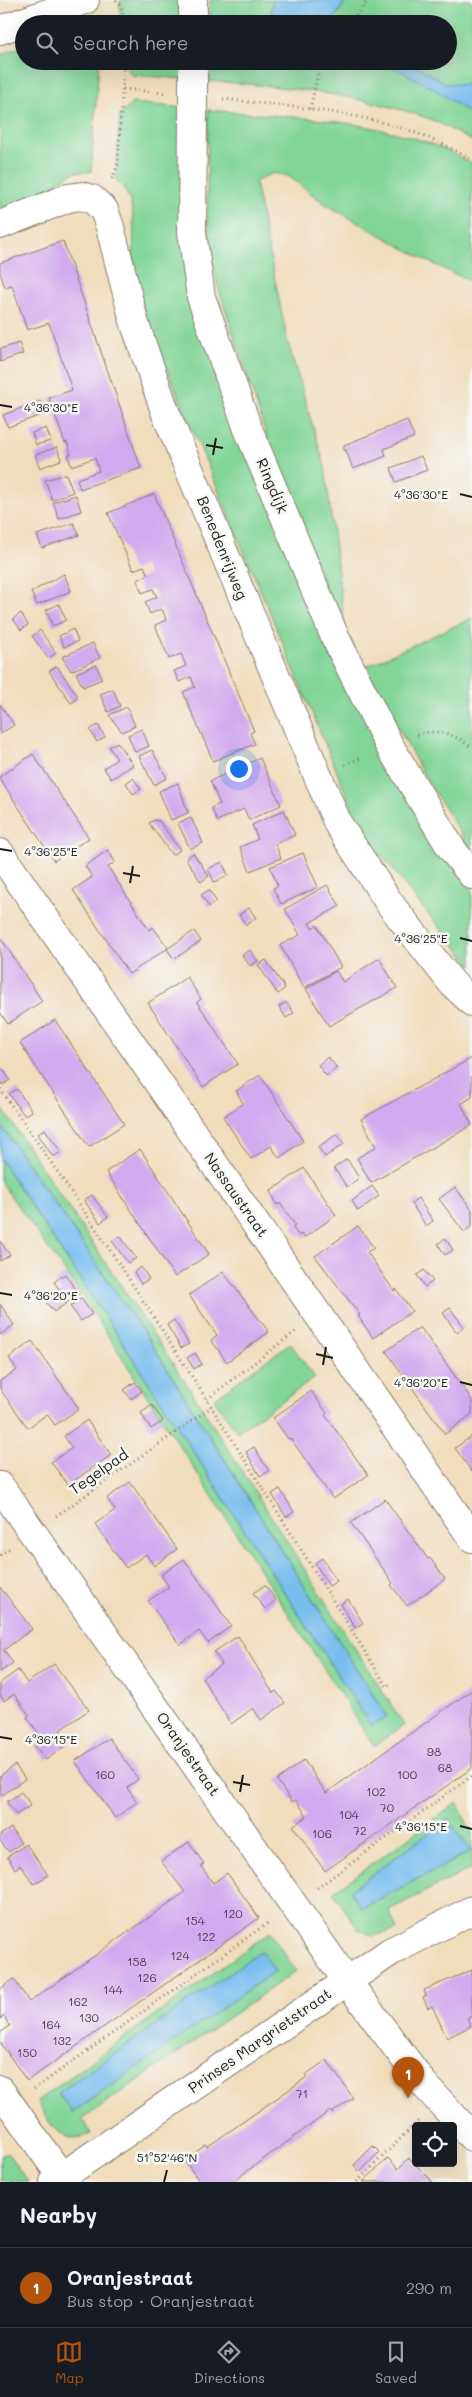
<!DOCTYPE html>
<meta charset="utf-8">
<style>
:root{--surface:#171b24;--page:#242831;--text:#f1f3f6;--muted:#9ea1a6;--line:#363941;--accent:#b45309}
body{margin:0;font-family:Mali,sans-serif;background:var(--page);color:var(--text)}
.controls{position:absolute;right:15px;bottom:15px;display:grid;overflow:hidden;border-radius:5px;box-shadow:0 5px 20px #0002}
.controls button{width:45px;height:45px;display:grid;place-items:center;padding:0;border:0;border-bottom:1px solid var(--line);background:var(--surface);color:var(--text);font:25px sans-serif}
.you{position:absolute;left:238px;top:768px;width:18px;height:18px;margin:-12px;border:4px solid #fff;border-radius:50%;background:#1a73e8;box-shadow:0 0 0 8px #1a73e833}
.badge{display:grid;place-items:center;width:32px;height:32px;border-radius:50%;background:var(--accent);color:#fff;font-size:16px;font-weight:700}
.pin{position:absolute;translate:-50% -41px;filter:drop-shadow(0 1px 2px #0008)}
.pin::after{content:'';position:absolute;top:26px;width:18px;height:15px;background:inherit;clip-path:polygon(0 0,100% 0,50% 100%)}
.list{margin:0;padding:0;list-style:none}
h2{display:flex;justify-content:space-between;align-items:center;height:65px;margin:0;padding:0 20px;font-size:21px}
h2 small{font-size:16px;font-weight:400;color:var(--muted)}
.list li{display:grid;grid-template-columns:32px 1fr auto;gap:15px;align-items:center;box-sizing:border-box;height:80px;padding:0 20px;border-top:1px solid var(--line)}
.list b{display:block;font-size:19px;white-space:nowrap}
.list p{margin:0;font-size:16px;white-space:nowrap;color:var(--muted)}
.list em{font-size:16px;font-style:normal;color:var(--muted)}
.icon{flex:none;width:28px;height:28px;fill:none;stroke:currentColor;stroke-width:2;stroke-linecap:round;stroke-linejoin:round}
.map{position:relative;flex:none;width:472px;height:2182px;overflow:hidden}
.search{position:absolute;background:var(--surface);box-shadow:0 5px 20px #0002;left:15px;right:15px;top:15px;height:55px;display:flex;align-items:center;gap:12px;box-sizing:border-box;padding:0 18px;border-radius:28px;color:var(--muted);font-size:19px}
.sheet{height:145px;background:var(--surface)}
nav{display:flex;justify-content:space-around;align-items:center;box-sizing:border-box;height:70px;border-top:1px solid var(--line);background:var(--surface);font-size:14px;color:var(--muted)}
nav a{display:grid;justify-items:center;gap:2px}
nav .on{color:var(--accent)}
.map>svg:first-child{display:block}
</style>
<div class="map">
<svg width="472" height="2182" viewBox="0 0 472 2182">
<rect width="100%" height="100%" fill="#f6f6f2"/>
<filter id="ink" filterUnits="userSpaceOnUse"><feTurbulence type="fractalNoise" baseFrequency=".02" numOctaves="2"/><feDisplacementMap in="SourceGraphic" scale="10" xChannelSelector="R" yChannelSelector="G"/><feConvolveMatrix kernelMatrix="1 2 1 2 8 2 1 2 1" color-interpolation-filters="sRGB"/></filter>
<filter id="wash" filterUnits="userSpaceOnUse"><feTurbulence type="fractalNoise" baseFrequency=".0096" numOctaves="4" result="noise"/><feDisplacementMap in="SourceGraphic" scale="20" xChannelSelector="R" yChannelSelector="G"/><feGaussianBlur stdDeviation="1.12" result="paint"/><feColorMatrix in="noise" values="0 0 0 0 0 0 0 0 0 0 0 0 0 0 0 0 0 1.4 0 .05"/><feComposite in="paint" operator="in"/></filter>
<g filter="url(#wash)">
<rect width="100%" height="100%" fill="#f0ddbc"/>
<!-- green -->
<g fill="#81d597" stroke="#4e785a" fill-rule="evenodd">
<path d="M120,0H185L184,24H120Z"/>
<path d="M210,0H273L271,13L302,24H210Z"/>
<path d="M347,0H472V141C456,133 440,122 424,117C358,94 279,86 209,81L210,61H448V24H330Z"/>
<path d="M24,46V61H99L91,172H75L24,202L0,211V55Z"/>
<path d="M120,61H185V79L132,75Z"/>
<path d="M132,103L186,108L193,290L449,857L472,889V965C430,917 390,870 356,817L170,376C157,342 141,309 135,274C130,244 142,201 116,180L120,115Z"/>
<path d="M208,110C293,118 398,118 472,164V282L429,262L325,204L288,176L273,173L255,182L288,343L325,467L346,637L280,476L218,287L211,253L207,213Z"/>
<path d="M472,618V852L421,770L365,667Z"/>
<path d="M0,1105L184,1380L404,1725L374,1746L81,1294L0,1181V1159L127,1349L371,1726L387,1717L145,1334L0,1124Z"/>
<path d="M290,1343L315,1378L237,1432L214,1399Z"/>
<path d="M457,1803L472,1833V1868L389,1910L397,1930L373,1936L358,1929L333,1892ZM448,1819L471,1851L362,1908L350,1891Z"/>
<path d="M270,1932L296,1971L82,2119L91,2134C59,2147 51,2125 37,2101ZM261,1952L274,1971L72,2113L59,2093Z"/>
<path d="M7,2152L28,2182L0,2181V2156Z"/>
</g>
<!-- water -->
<g fill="#77bdee" stroke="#4a6c85">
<path d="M273,0H347L330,24H302L271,13Z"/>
<path d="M383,61H408L447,84L468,85L472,81V115L434,89Z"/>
<path d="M0,1124L145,1334L387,1717L371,1726L127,1349L0,1159Z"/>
<path d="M447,1819L471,1851L362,1908L350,1891Z"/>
<path d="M261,1951L275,1971L72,2113L58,2093Z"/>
</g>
<g id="blocks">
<!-- building -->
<g fill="#d2a9ee">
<path d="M63,241L141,468L80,489L77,479L99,471L95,458L71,466L68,455L71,454L67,442L65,443L49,398L72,390L49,323L27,330L12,285L5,287L0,273V263Z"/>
<path d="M19,343L23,354L0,362V349Z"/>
<path d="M40,401L44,414L8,427L3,415Z"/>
<path d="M407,420L414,437L384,449L386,456L353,469L346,450L344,451V445Z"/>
<path d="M46,428L51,441L36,445L32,433Z"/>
<path d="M57,447L61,460L40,468L35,455Z"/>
<path d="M421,456L427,470L396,482L391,468Z"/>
<path d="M66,474L73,492L52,500L45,480Z"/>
<path d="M154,494L254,731L250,733L255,744L213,761L183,692L195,687L191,677L179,682L174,671L186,666L182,656L181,654L169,659L155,625L166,620L163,611L161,609L150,614L145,602L157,597L153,589L142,593L137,580L148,575L144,566L133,570L108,513Z"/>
<path d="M76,495L81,511L59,519L53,502Z"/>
<path d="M74,523L79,535L42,548L37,535Z"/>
<path d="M64,574L71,591L37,605L31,592Z"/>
<path d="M59,604L66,620L53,626L46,610Z"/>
<path d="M21,613L28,625L21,630L13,619Z"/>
<path d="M73,629L78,641L64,647L59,636Z"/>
<path d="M40,630L56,653L48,658L32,636Z"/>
<path d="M93,643L100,658L71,671L62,657Z"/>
<path d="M96,665L102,679L83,687L76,673Z"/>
<path d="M57,666L77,695L76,700L71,703L49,671Z"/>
<path d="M113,689L120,706L108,712L100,694Z"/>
<path d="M0,704L14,725L0,734Z"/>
<path d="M127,707L135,726L122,732L109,715Z"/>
<path d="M98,725L105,737L97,742L90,730Z"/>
<path d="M142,729L149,746L135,752L128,735Z"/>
<path d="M117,742L133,765L111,779L104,768L117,759L109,747Z"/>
<path d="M152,750L167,778L154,785L139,756Z"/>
<path d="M33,754L89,838L54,861L0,779V776Z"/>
<path d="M260,758L281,805L249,820L244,809L217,821L211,808L220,804L210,781Z"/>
<path d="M133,778L141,789L133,794L126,783Z"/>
<path d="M178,783L188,813L171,820L159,791Z"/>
<path d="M284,810L295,835L275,844L281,858L250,871L240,847L258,839L252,825Z"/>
<path d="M191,818L203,843L190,849L178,823Z"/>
<path d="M154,820L159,821L180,850L172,855L149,823Z"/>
<path d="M108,850L115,862L108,867L149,930L153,927L168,948L129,974L73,890L92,877L85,866Z"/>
<path d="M193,853L209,876L201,882L186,859Z"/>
<path d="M303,853L318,887L281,904L273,888L278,886L270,867Z"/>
<path d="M222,862L228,875L214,882L208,869Z"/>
<path d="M327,885L340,906L309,923L312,928L317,925L341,967L304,988L280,945L300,935L285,909Z"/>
<path d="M209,890L216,901L209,907L201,895Z"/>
<path d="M249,908L256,918L246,925L239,915Z"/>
<path d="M194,931L201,941L174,959L167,949Z"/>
<path d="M0,937L42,1001L8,1024L0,1012Z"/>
<path d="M250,950L258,961L250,966L242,955Z"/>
<path d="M379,958L397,988L329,1026L306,989L336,971L343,982Z"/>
<path d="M266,960L285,988L278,994L258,965Z"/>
<path d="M187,977L201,999L197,1002L238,1064L203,1087L148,1003Z"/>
<path d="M286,1002L294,1013L286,1018L279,1007Z"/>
<path d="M55,1020L124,1124L89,1147L20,1043Z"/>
<path d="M328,1057L337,1068L326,1076L318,1065Z"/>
<path d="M472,1058V1097L461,1104L472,1125L371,1183L357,1158L376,1147L361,1119Z"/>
<path d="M3,1069L10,1080L3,1085L0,1081V1071Z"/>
<path d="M260,1075L303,1141L279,1158L271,1146L251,1159L223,1117L243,1103L236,1091Z"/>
<path d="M17,1089L32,1111L25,1116L9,1094Z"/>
<path d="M45,1129L61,1152L53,1157L38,1134Z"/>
<path d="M337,1134L344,1144L325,1157L318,1147Z"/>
<path d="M140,1149L209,1254L175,1277L106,1172Z"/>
<path d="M347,1159L359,1178L347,1187L334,1168Z"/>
<path d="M304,1168L336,1215L304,1238L301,1234L299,1236L292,1227L295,1225L280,1203L277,1205L271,1191Z"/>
<path d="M372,1186L379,1196L358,1211L352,1201Z"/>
<path d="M455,1187L472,1210V1226L464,1232L439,1199Z"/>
<path d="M92,1195L108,1217L100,1223L84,1200Z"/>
<path d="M418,1198L433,1221L426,1226L411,1203Z"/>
<path d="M358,1226L374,1248L367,1252L394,1291L396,1289L412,1311L373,1338L358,1316L360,1315L315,1256Z"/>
<path d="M120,1236L136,1258L128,1263L112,1241Z"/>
<path d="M445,1238L453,1250L445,1255L438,1244Z"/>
<path d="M0,1241L10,1255L0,1261Z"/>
<path d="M141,1267L149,1279L141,1284L134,1272Z"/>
<path d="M424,1270L433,1281L425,1287L417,1275Z"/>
<path d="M223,1272L269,1332L227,1362L211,1340L217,1335L189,1295Z"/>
<path d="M65,1274L79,1294L54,1312L46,1302L61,1292L54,1282Z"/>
<path d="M81,1298L92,1314L81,1321L70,1306Z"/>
<path d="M0,1304L14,1325L0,1335Z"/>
<path d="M450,1308L464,1327L457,1333L443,1313Z"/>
<path d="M174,1320L189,1344L181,1348L167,1325Z"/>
<path d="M420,1327L472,1400V1414L445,1434L386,1351Z"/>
<path d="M32,1341L79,1409L55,1425L47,1414L28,1428L0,1389V1381L17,1370L9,1358Z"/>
<path d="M195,1353L202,1364L194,1369L187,1358Z"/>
<path d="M135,1382L142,1391L131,1399L124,1390Z"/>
<path d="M311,1391L327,1413L325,1415L368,1475L333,1499L291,1439H288L273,1418Z"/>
<path d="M152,1405L163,1421L151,1429L141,1413Z"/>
<path d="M87,1420L111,1455L68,1485L51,1462L72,1448L64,1436Z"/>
<path d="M472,1436V1472L455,1448Z"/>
<path d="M254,1447L269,1471L260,1476L246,1452Z"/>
<path d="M130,1482L177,1549L154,1566L146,1554L126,1568L95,1524L115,1510L107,1498Z"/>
<path d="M280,1489L294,1512L286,1517L272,1494Z"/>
<path d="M385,1499L428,1559L430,1558L445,1579L407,1606L391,1585L393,1583L351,1523Z"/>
<path d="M322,1558L337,1581L329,1586L315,1563Z"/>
<path d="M184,1559L231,1626L208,1643L199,1631L180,1645L148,1601L169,1587L161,1575Z"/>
<path d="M265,1585L276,1600L265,1609L253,1593Z"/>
<path d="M0,1587L32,1629L4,1650L13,1663L0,1672Z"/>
<path d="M348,1599L363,1623L355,1628L341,1604Z"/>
<path d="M238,1636L273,1693L276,1691L285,1703L261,1720L253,1708L231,1724L202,1678L222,1664L214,1652Z"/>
<path d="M54,1664L89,1710L60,1730L69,1743L46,1760L35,1746L43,1740L27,1717L29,1715L14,1694L4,1701L0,1695V1683L18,1670L27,1683Z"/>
<path d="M472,1690V1768L325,1871L293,1826L307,1816L296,1800L292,1802L277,1780L304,1760L326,1793Z"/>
<path d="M109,1738L138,1779L127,1788L137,1802L115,1818L75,1761Z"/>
<path d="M15,1765L25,1779L1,1796L0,1776Z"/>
<path d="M21,1792L31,1805L16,1815L7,1802Z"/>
<path d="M11,1828L21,1843L9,1852L0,1841V1835Z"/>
<path d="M189,1842L204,1864L201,1866L213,1883L227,1873L259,1918L27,2081L0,2042V2033L10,2026L4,2016L0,2019V1989L14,1979L29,2002L185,1892L161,1861Z"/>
<path d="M26,1844L48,1875L34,1884L20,1865L15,1869L7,1857Z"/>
<path d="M472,1970V2016L467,2018L471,2026L447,2038L432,2006L428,2008L423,1997L426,1996L424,1990Z"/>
<path d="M327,2060L353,2098L332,2113L330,2111L232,2182H200L184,2160L206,2145L207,2147L307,2077L305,2075Z"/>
<path d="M373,2146L379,2152L360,2172L354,2165Z"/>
<path d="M388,2158L398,2169L409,2158L433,2182H363Z"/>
</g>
</g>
</g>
<g filter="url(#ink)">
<use href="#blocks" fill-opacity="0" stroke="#867c6c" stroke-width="1"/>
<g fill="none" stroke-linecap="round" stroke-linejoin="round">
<!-- minor casing -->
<g stroke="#867c6c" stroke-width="30">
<g id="minor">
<path d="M193,0V24"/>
<path d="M0,30L85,0"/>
<path d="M193,115L192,232L201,297L248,429L335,637L389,745L451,848L472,875"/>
<path d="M0,225L68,198L82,196L92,199L104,210L110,227L134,321L166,414L338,824L390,904L452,983L472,1002"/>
<path d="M0,853L472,1538"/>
<path d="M0,1486L347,1981L423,2083L472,2137"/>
<path d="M0,2090L61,2176"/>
<path d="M54,2182L390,1952L472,1910"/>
</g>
</g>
<!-- path -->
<g stroke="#867c6c" stroke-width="3" stroke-dasharray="1 4" stroke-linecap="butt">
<path d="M116,0L121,5L126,24"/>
<path d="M350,24L368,0"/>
<path d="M123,89L164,93"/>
<path d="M223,99C308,109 397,113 472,160"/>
<path d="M310,109L318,74L325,61"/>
<path d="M112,179L118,164L124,61"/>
<path d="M417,735C437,728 456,734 472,748"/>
<path d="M345,765L362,757"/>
<path d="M0,1089C137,1283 261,1486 387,1687L392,1682"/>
<path d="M207,1399L296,1331"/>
<path d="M56,1516L212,1407"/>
<path d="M0,1555L10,1548"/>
<path d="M317,1888L472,1776"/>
<path d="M34,2089L269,1922"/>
<path d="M357,2182L418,2121"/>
</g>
<!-- minor -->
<use href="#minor" stroke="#fff" stroke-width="28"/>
<!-- minor-bridge casing -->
<g stroke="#867c6c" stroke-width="30" stroke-linecap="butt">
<path id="minor-bridge" d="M193,115V73"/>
</g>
<!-- minor-bridge -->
<use href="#minor-bridge" stroke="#fff" stroke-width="28"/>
</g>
</g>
<!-- ticks -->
<path fill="none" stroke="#1c1c1c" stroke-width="2" d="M0,405L12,407M206,445L223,448M213,455L216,438M460,494L472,497M0,849L12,851M123,873L140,876M130,883L133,866M460,938L472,941M0,1293L12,1295M316,1354L333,1358M323,1365L326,1347M460,1382L472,1385M0,1737L12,1739M233,1782L250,1785M240,1792L243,1775M460,1826L472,1829M164,2182L167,2170"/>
<g text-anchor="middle" stroke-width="5" stroke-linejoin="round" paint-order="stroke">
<!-- number labels -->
<g font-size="12" fill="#4a3f50">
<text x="434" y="1756">98</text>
<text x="445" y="1772">68</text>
<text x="105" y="1779">160</text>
<text x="407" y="1779">100</text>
<text x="376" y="1796">102</text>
<text x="387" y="1812">70</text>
<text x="349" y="1819">104</text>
<text x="360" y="1835">72</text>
<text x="322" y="1838">106</text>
<text x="233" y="1918">120</text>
<text x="195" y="1925">154</text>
<text x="206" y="1941">122</text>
<text x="180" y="1960">124</text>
<text x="137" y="1966">158</text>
<text x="147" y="1982">126</text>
<text x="113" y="1994">144</text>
<text x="78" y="2006">162</text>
<text x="89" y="2022">130</text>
<text x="51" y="2029">164</text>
<text x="62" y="2045">132</text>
<text x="27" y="2057">150</text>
<text x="302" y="2098">71</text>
</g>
<!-- street labels -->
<g font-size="15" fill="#1c1c1c" stroke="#f6f6f2">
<text transform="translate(272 486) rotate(67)" y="5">Ringdijk</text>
<text transform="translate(222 548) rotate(68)" y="5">Benedenrijweg</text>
<text transform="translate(236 1195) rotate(55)" y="5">Nassaustraat</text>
<text transform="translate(99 1472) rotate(-35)" y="5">Tegelpad</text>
<text transform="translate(188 1754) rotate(55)" y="5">Oranjestraat</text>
<text transform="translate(260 2041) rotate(-35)" y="5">Prinses Margrietstraat</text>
</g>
</g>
<g font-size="12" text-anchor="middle" fill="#1c1c1c" stroke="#f6f6f2" stroke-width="5" stroke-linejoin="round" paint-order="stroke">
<text x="51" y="412">4°36'30"E</text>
<text x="421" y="499">4°36'30"E</text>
<text x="51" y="856">4°36'25"E</text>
<text x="421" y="943">4°36'25"E</text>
<text x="51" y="1300">4°36'20"E</text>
<text x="421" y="1387">4°36'20"E</text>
<text x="51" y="1744">4°36'15"E</text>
<text x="421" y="1831">4°36'15"E</text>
<text x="167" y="2162">51°52'46"N</text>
</g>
</svg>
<div class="controls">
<button><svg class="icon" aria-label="locate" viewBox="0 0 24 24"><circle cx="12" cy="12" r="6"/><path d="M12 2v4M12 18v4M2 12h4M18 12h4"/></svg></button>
</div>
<div class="you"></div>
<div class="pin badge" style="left:408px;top:2098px">1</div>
<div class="search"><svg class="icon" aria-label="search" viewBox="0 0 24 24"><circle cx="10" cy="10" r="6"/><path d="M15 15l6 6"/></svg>Search here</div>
</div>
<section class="sheet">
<h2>Nearby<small></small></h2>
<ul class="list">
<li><span class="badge">1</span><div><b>Oranjestraat</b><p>Bus stop · Oranjestraat</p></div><em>290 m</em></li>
</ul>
</section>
<nav>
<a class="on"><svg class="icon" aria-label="map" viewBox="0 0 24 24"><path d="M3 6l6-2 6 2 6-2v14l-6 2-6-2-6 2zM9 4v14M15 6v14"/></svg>Map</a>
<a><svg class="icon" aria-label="directions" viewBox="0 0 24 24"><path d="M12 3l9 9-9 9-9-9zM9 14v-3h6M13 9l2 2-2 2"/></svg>Directions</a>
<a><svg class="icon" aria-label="saved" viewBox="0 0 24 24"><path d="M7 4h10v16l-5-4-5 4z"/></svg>Saved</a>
</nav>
